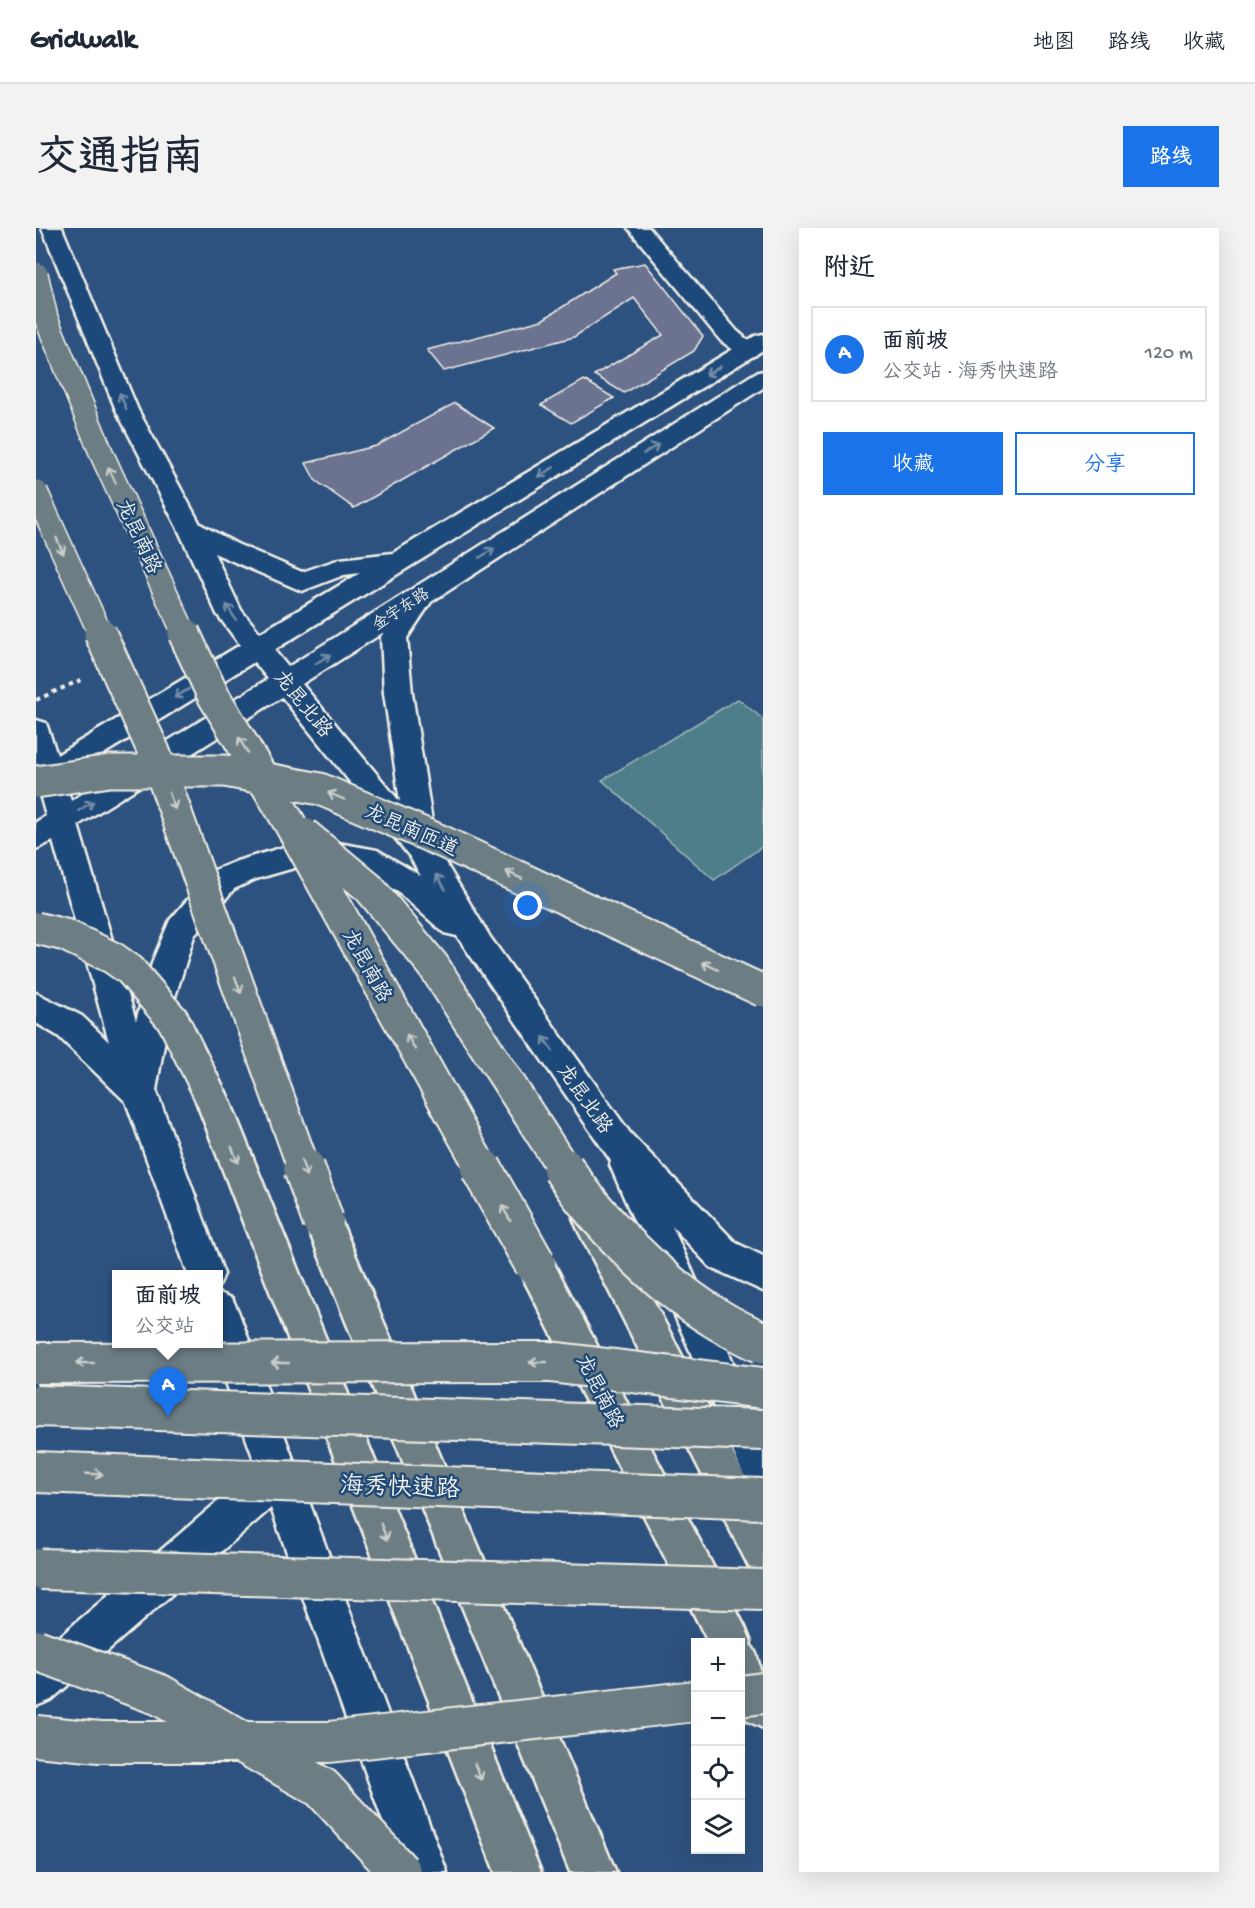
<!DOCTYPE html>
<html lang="zh">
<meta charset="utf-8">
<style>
:root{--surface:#fff;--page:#f2f2f3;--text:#1f2937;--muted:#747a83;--line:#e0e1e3;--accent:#1a73e8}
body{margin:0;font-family:"Gochi Hand","LXGW WenKai TC",sans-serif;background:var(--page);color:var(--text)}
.controls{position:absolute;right:18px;bottom:18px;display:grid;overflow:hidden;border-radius:0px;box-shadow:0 6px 24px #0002}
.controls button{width:54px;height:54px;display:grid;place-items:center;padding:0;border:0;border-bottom:2px solid var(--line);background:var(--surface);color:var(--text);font:30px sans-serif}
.you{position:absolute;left:492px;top:678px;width:21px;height:21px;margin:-15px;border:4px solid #fff;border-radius:50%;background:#1a73e8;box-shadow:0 0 0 9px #1a73e833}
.badge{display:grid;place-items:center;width:39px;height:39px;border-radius:50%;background:var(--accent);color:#fff;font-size:20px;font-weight:700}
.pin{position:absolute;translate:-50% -50px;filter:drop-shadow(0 2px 3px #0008)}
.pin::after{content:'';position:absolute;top:32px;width:21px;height:18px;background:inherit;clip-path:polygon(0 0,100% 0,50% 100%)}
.popup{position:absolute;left:76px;top:1042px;width:111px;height:78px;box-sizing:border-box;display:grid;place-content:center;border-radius:0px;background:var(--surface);filter:drop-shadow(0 2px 4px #0005);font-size:20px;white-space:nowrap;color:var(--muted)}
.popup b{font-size:22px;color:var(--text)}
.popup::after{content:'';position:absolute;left:50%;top:100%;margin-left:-12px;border:12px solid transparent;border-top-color:var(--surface)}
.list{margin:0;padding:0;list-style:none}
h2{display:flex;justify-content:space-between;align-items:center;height:78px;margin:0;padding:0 24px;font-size:26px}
h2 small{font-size:20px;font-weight:400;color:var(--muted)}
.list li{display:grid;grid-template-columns:39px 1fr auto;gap:18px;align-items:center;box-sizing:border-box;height:96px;margin:0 12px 12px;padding:0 12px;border:2px solid var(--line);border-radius:0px}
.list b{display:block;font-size:22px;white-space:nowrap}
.list p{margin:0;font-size:20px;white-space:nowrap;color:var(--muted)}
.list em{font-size:20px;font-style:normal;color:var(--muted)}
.actions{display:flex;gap:12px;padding:18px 24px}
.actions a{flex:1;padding:14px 0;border:2px solid var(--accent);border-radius:0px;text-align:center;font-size:21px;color:var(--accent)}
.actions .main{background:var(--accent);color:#fff}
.icon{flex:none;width:33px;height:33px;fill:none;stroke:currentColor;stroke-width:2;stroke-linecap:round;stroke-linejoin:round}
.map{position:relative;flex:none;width:727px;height:1644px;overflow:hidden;border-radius:0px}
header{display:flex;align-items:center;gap:36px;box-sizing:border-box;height:84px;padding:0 30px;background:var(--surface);border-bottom:2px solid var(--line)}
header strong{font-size:28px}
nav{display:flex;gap:33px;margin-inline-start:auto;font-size:21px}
.intro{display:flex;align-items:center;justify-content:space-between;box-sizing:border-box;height:144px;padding:0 36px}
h1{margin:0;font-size:42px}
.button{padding:15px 27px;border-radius:0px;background:var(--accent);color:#fff;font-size:21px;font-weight:700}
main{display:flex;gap:36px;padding:0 36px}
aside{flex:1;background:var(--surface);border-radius:0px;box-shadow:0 6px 24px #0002}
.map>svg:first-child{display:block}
</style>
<header>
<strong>Gridwalk</strong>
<nav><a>地图</a><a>路线</a><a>收藏</a></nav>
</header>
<div class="intro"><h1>交通指南</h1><a class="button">路线</a></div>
<main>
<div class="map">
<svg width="727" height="1644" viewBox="0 0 727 1644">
<rect width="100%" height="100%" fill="#2e527f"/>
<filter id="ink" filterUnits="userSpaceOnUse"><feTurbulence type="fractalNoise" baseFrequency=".0167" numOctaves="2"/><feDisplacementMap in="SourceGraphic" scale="12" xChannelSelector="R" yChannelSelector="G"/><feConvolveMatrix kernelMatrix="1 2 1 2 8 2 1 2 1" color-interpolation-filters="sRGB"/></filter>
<g filter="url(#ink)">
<!-- green -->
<path fill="#4d7e89" stroke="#a0b8b8" stroke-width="1.5" d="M702,471L727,491V618L678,652L566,552Z"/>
<!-- building -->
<g fill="#6c7391" stroke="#f4f1e8" stroke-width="1.5">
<path d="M609,35L667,108L658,123L588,165L558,147L627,107L598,70L538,109L408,143L391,122L506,92L580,45L577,41Z"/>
<path d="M548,152L578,170L535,195L505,177Z"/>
<path d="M419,175L458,200L318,280L279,252L270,235L340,218Z"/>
</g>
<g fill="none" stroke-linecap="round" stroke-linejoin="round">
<!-- street casing -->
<g stroke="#f4f1e8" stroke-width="5">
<path id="street" d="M592,0H613L701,103L723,122L720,127C705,130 697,121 685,113Z"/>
</g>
<!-- secondary casing -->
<g stroke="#f4f1e8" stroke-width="5">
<g id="secondary">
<path d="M6,0H26L102,182L164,296L201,316L266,344L304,331L357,325L719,108L727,106V122L238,422L252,439L719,145L727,143V160L395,374L371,410L376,465L400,619L454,709L594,905L700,1015L727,1028V1063L674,1039L636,998L727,1201V1266L713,1260L574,937L575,933L421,708L408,705L362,664L324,641L302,639L258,640L220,651L198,661L158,708L133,788L120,862L188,1046L183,1058V1046H152L90,874L22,808L0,795V765L46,788L73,814L17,613L0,621V594L10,588L3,563L0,564V492L10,495L21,527L204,417L181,386L142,301L80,182ZM178,325L266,363L308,347L324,345L224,405L205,382ZM348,404L345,409L348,465L364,574L266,456ZM218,434L232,451L35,573L28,550ZM246,469L374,629L385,648L341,622L302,615L258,616L201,633L176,643L134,692L117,732L100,793L42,597Z"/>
<path d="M183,1065L196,1070L202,1083L411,1644H365L235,1280L15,1472L0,1478V1429L221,1240L176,1116H183Z"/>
</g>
</g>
<!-- highway casing -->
<g stroke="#f4f1e8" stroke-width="5">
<g id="highway">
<path d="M177,858L189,862L194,873L505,1644H459L160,873L165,862Z"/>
<path d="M555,973L568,978L727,1283V1345L713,1339L542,1002L537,990L542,978Z"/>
<path d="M287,976L300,981L305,993L580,1644H534L269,993L274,981Z"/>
<path d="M499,1019L512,1024L709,1399L715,1414L714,1417C727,1425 727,1480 727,1500L712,1493L704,1479V1414H672L486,1048L481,1036L486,1024Z"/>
</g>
</g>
<!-- path -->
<path stroke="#f4f1e8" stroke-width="4" stroke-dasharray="4.5 4.5" stroke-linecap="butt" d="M0,472L49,450"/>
<!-- street -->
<use href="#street" fill="#1f4a7a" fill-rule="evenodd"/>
<!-- secondary -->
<use href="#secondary" fill="#1f4a7a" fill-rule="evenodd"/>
<!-- highway -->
<use href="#highway" fill="#6c7e84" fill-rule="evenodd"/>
<!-- highway-bridge-far2 casing -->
<g stroke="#f4f1e8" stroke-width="26" stroke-linecap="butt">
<g id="highway-bridge-far2">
<path d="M0,46L10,90L67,229L149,407"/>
<path d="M0,264L65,407"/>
</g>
</g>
<!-- highway-bridge-far1 casing -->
<g stroke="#f4f1e8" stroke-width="35" stroke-linecap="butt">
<g id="highway-bridge-far1">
<path d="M64,405L118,524L268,941"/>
<path d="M148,405L177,467L253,594L446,941"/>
<path d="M0,554L74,543H189L284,561L407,614L727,763"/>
<path d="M268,606L333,660L397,737L528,941"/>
<path d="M0,700L29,707L77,730L94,742L137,792L177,873"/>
</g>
</g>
<!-- highway-bridge casing -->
<g stroke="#f4f1e8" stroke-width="44" stroke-linecap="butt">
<g id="highway-bridge">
<path d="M268,940L287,993"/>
<path d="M445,940L499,1036"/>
<path d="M527,940C561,993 624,1056 678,1089C693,1099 711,1107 727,1115"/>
<path d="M0,1135L514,1134L727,1160"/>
<path d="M0,1178L727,1202"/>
<path d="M0,1244L727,1271"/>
<path d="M5,1341L727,1362"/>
<path d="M0,1422L124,1467L286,1560L364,1644"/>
<path d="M704,1468L727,1465"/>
<path d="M0,1508L64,1514H293L660,1473"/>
</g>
</g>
<!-- highway-bridge-far2 -->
<use href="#highway-bridge-far2" stroke="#6c7e84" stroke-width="23"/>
<!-- highway-bridge-far1 -->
<use href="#highway-bridge-far1" stroke="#6c7e84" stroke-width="31"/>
<!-- highway-bridge -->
<use href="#highway-bridge" stroke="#6c7e84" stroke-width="40"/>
</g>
<!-- one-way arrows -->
<defs><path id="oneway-shaft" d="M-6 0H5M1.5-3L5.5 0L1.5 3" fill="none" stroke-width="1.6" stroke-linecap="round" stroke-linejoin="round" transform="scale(1.5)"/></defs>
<g stroke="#748da6">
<use href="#oneway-shaft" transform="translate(677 143) rotate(149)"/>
<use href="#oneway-shaft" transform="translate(87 173) rotate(-112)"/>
<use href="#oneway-shaft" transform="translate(615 221) rotate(-32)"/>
<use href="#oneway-shaft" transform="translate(510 244) rotate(149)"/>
<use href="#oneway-shaft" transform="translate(451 325) rotate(-32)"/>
<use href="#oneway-shaft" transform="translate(195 384) rotate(-122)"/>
<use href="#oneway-shaft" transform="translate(287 431) rotate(-32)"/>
<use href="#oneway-shaft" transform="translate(146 465) rotate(149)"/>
<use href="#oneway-shaft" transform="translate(50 578) rotate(-32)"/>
<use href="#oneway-shaft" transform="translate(405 654) rotate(-121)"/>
<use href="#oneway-shaft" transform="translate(512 816) rotate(-125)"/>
</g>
<g stroke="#cbceca">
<use href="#oneway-shaft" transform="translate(76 247) rotate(-115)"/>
<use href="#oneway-shaft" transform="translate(24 318) rotate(66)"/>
<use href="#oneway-shaft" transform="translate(207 517) rotate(-121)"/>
<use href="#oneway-shaft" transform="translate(300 568) rotate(-157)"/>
<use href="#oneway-shaft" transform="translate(136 573) rotate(70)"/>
<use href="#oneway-shaft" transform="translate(478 647) rotate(-155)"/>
<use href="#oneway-shaft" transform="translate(674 738) rotate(-154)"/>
<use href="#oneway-shaft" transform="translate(202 757) rotate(70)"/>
<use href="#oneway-shaft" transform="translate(375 814) rotate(-119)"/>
<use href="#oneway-shaft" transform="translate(199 927) rotate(68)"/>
<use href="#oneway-shaft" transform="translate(268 940) rotate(70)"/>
<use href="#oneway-shaft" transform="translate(470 985) rotate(-119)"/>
<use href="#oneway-shaft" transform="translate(502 1134) rotate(180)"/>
<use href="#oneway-shaft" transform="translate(49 1135) rotate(180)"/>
<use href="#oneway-shaft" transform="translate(244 1135) rotate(180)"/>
<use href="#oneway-shaft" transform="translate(58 1246) rotate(2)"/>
<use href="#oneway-shaft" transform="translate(348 1304) rotate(68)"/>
<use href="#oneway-shaft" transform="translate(442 1544) rotate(68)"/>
</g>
</g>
<g text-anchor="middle" stroke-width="5" stroke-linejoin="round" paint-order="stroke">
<!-- far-street labels -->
<g font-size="16" fill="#f4f1e8" stroke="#1f4a7a">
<text transform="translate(364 380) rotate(-33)" y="6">金宇东路</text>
</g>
<!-- street labels -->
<g font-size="20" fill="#f4f1e8" stroke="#1f4a7a">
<text transform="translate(104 308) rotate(65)" y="7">龙昆南路</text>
<text transform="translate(268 475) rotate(51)" y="7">龙昆北路</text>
<text transform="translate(376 601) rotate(24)" y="7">龙昆南匝道</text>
<text transform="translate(332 737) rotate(61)" y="7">龙昆南路</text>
<text transform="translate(550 870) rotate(55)" y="7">龙昆北路</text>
<text transform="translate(565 1163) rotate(63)" y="7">龙昆南路</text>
</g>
<!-- near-street labels -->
<g font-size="24" fill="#f4f1e8" stroke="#1f4a7a">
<text transform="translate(364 1258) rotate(2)" y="8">海秀快速路</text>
</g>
</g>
</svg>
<div class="controls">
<button>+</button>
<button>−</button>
<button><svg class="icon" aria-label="locate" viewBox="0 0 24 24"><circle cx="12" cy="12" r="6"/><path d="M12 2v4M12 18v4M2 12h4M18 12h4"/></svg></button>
<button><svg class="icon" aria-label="layers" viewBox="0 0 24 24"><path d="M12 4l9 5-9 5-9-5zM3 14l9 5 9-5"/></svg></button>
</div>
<div class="you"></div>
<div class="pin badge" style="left:132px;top:1189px">A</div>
<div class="popup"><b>面前坡</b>公交站</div>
</div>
<aside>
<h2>附近<small></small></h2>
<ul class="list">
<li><span class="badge">A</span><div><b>面前坡</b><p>公交站 · 海秀快速路</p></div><em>120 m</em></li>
</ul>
<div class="actions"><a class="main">收藏</a><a>分享</a></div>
</aside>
</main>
